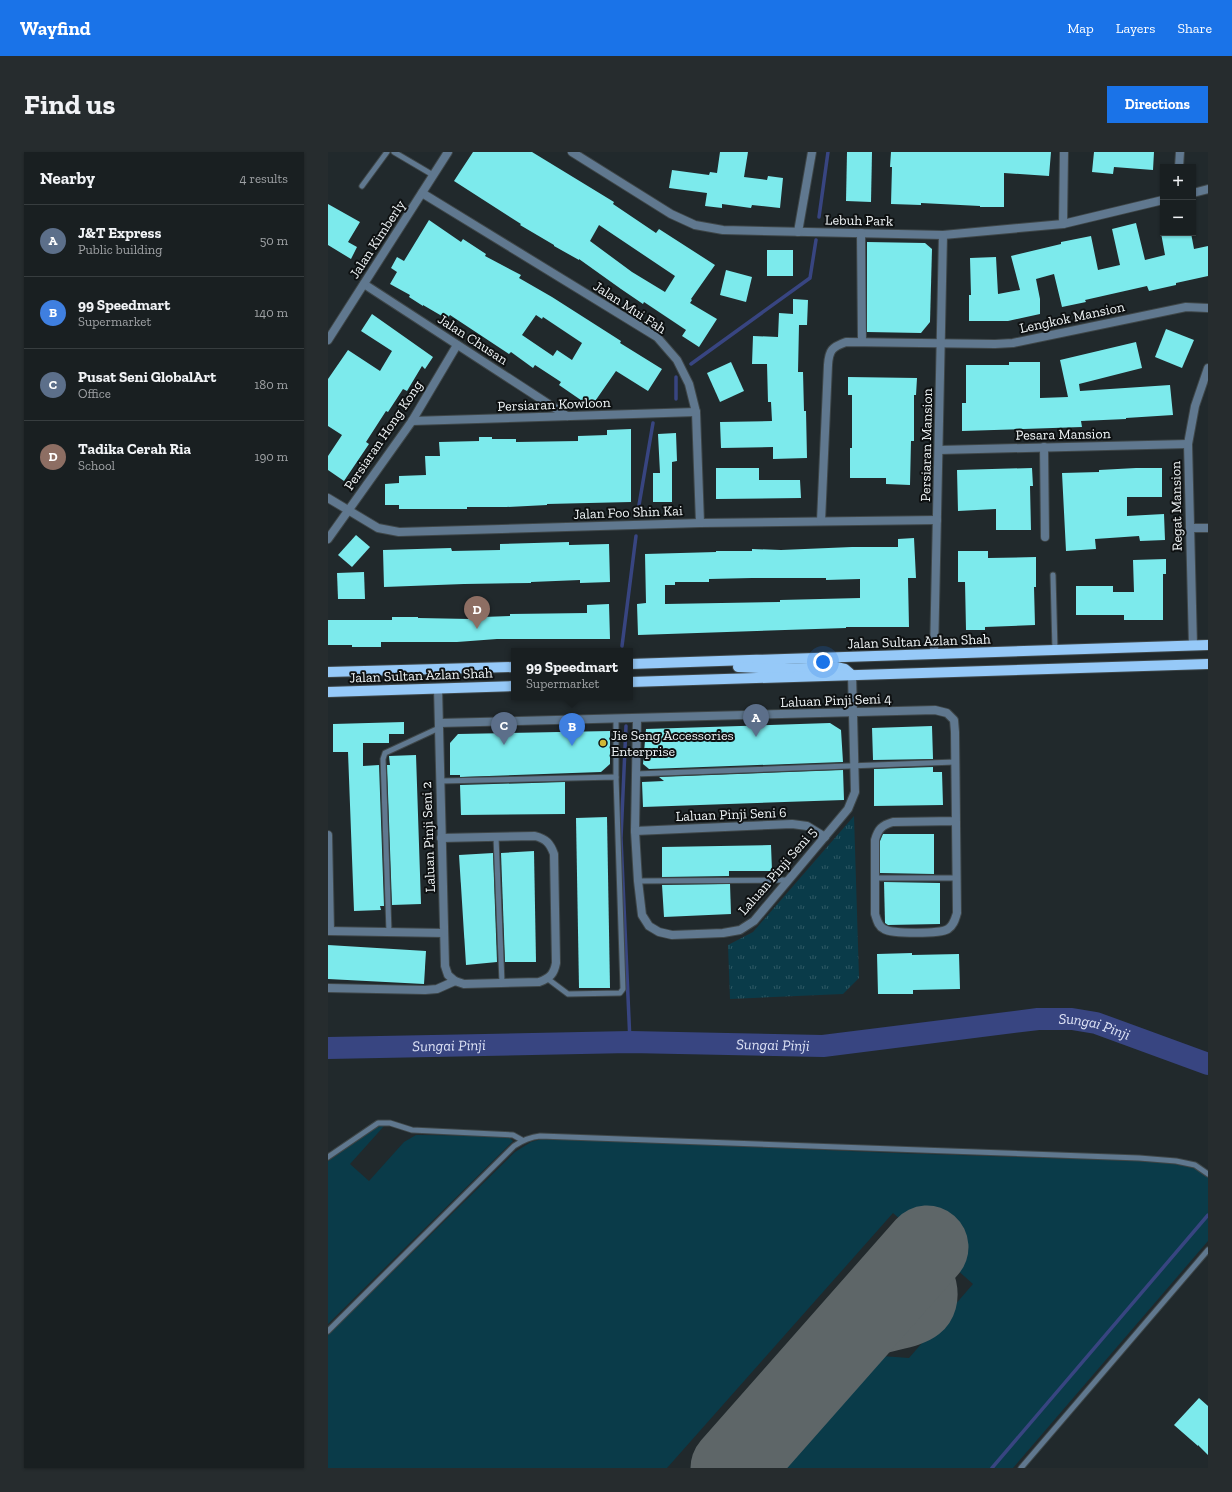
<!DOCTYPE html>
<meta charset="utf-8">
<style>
:root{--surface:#191f21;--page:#262c2e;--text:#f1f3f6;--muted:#9fa2a5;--line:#373d3f;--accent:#1a73e8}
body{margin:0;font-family:"Zilla Slab",serif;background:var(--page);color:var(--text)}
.controls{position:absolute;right:12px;top:12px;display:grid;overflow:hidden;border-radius:0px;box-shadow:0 1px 3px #0004}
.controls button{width:36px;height:36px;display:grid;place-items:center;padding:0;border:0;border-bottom:1px solid var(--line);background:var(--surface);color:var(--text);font:20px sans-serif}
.you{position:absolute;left:495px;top:510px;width:14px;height:14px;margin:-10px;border:3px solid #fff;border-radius:50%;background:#1a73e8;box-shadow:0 0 0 6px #1a73e833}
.badge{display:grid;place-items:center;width:26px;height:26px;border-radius:50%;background:var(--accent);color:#fff;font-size:13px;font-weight:700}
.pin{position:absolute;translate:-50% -33px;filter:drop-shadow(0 1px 2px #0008)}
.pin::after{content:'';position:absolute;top:21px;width:14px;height:12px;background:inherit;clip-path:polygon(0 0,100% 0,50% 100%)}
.popup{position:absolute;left:183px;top:496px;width:122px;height:52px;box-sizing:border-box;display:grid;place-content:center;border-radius:0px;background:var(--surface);filter:drop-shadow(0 1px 3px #0005);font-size:13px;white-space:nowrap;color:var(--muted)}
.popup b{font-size:15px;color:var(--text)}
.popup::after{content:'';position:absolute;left:50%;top:100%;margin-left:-8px;border:8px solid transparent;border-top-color:var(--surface)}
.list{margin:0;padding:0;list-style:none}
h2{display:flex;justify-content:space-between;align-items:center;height:52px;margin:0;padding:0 16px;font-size:17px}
h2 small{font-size:13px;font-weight:400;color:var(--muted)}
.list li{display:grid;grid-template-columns:26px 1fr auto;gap:12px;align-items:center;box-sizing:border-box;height:72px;padding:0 16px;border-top:1px solid var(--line)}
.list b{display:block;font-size:15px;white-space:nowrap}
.list p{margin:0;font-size:13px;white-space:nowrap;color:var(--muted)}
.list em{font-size:13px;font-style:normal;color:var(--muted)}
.map{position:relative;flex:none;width:880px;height:1316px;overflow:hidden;border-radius:0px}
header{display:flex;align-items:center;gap:24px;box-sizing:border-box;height:56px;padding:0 20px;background:var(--accent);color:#fff}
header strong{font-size:19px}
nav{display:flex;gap:22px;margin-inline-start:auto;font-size:14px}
.intro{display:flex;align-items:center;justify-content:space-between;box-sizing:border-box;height:96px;padding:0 24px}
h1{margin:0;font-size:28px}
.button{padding:10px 18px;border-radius:0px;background:var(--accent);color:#fff;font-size:14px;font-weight:700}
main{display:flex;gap:24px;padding:0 24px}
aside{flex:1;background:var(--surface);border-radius:0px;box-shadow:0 1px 3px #0004}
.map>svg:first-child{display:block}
</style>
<header>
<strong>Wayfind</strong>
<nav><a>Map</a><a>Layers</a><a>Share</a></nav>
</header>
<div class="intro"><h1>Find us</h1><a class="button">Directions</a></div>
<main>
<aside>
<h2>Nearby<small>4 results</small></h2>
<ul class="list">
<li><span class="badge" style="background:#5c6f8a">A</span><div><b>J&amp;T Express</b><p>Public building</p></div><em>50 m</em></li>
<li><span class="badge" style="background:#3f7fe0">B</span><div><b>99 Speedmart</b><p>Supermarket</p></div><em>140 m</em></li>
<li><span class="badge" style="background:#5c6f8a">C</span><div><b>Pusat Seni GlobalArt</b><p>Office</p></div><em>180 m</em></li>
<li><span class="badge" style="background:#8d6e63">D</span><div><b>Tadika Cerah Ria</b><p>School</p></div><em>190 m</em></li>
</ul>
</aside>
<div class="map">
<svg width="880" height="1316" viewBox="0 0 880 1316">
<defs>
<pattern id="park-tufts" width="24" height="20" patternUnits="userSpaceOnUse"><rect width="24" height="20" fill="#0a3b49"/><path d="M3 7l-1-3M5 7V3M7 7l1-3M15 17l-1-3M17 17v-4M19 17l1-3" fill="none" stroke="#2e5864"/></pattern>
</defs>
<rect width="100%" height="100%" fill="#21292c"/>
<!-- green -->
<g fill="#0a3b49">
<path d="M57,973L22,1012L41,1029L76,990L88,983L179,984L185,989L0,1172V1009L51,974Z"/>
<path d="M217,986L566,1001L811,1009L846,1012L866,1016L880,1025V1089L685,1316H451L554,1204L581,1206L645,1132L565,1061L339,1316H0V1183L187,1000L203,990Z"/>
</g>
<!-- park -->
<path fill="url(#park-tufts)" d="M526,664L531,826L515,842L402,847L400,793L425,780Z"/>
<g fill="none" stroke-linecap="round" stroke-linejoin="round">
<!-- stream -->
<g stroke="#384581" stroke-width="3.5">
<path d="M491,65L500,0"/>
<path d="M363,212L482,126L488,88"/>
<path d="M348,225V247"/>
<path d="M310,359L325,271"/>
<path d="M294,494L308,384"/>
<path d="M298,574L293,686L302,890"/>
<path d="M664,1316L880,1063"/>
</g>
<!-- river -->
<path stroke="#384581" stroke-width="22" id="s1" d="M0,896L302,890L495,894L710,867H744L768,871L880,912"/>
<!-- taxiway -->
<g stroke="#5e6668" stroke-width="33">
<path d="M575,1104C578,1104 583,1103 587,1104C613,1111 623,1152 601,1169C586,1181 560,1181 543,1189C523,1197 505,1210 487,1221L527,1161L548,1119L556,1110L564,1106Z"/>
<path d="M409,1316L418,1300"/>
</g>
<!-- runway -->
<path stroke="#5e6668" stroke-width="83" d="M404,1316L599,1095"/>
</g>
<!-- building -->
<g fill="#7ceaec" fill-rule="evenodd">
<path d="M145,0H204L286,50L285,52L328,81L331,77L387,113L363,147L364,148L362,151L389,167L371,195L354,184L358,178L316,150L315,152L293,137L251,107V108L226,94V93L192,73L193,72L126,29ZM271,73L347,124L337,140L304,120L262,89Z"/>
<path d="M392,0H420L416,25L439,28L440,24L455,26L452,56L424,53L423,56L394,52V56L377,54L379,41L341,36L344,18L381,23L382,20L389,21Z"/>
<path d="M519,0H544L543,50L518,49Z"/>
<path d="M563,0H723L721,24L676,21V55H652V54L593,51V53L563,52L564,15H562Z"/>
<path d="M766,0H826L825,18L786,15L785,22L764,20Z"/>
<path d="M0,52L32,70L20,90L29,95L23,107L0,93Z"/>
<path d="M101,68L133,90L135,87L158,102L157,104L193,123L191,126L224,145L293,189L292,191L334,217L320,239L288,219L263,255L231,233L233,230L207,213L205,216L183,200L181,202L122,163L119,167L95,153V154L81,145L82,143L62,132L69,120L63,116L69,105L76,109ZM208,163L214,167L215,165L254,191L244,208L229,198L225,204L194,183Z"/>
<path d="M808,71L817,108L837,103L833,81H863L866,97L880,94V124L848,131V133L821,139L819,134L757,148L758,150L734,155L726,122L708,127L712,147V162L680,169H641V143H643L642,106L668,105L670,142L692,138L683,104L733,92V90L763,84L770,118L792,113L784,77Z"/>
<path d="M539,90L597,91L604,97L602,170L593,181L539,180Z"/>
<rect x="439" y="98" width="26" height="26"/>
<path d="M398,118L424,125L418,150L392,143Z"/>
<path d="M465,147L480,148L479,173H471L470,220H475L476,259H478L479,306L445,307V295L393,296L392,270L444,269L443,250H440L439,212H424L425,184L450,185L451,161L465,162Z"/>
<path d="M44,162L105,205L97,217L94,214L79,239L75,237L60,260L58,259L38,290L41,292L16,329L0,318V304L14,283L0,274V227L20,198L52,219L64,199L33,179Z"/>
<path d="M838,177L866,188L854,216L827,205Z"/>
<path d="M808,190L814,216L751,232L752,239L842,233L845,263L798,266V267L753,269L754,275L634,279V251H638V213H681V210H712V246L740,245L732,208Z"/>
<path d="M403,210L416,239L392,250L379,221Z"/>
<path d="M520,225L589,226L588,243H586V289H583L582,333L558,332V326H522V296H524V243H520Z"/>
<path d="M303,277V350L219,352V353L178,355H139V357H71V353H57V332L71,331V324L98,323L97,304H112L111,290L151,289V285H164V287H188V290L250,289V284L279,283V278Z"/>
<path d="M348,281L349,309L344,310V350H325V321H332L330,282Z"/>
<path d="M388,316H431V328H472L473,346L388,347Z"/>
<path d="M704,316L705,334H702L703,378H668V357L630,359L629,318Z"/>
<path d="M808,316H834V345H799V364L836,362L837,388L812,389L811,384L767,387L768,397L738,399L734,321L771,320V318Z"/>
<path d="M28,383L42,395L24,415L10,403Z"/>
<path d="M586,386L588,426H580L581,475H518V476L310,483L309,452L318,451L317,402L388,400V399H424V397L453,398L524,395H570V387ZM424,426H498V428L532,427V446L452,448V450L337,452V433H347V430H381V427Z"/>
<path d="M241,390V393L281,392L282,430L252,431V428L203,430V431L136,432L56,435L55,398L123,396L124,399L172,398V392Z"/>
<path d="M630,399H660V406L708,405V435H706L707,473L657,475V478H638L637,430H630Z"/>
<path d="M838,407V422H835V468H796V463H748V434H785V440H806L805,408Z"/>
<path d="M36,420L37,447H10L9,421Z"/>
<path d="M281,452L282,487H169L129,490H53V495H24V493H0V468H64V465H90V466L142,467V457H155V465L182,464V462L259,461V453Z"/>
<path d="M76,570V582H61V591H35V614L51,613L56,754H52L53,758L26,759L20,600H5V572Z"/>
<path d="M502,571L513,578L515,610L321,617L315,612L318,577Z"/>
<path d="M604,574L605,607L545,608L544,576Z"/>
<path d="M282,579V612L273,620L132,625V623H122V591L130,582Z"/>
<path d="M88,603L93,752L64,753L59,613H62L61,604Z"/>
<path d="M605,615V620H614L615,653L546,654V617Z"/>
<path d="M515,618L516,648L315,655L314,630L336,629L331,625Z"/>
<path d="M237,630V662L133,663L132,633Z"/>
<path d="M279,665L282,836H251L248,666Z"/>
<path d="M555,682H606V722L552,721V689Z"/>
<path d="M443,693L444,719H401V724L334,725V695Z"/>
<path d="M206,699L208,810H177L173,701Z"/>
<path d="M165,701L169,810L138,813L131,703Z"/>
<path d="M556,730L612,731V772L560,773L557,771Z"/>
<path d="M402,732L403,762L336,765L334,733Z"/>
<path d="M0,793L98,799L96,832L0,827Z"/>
<path d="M584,801V803L631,802L632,837L585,838V842H550L549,802Z"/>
<path d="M871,1246L880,1254V1303L870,1293V1294L846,1273Z"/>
</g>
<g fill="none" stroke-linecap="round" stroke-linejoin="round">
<!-- lane casing -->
<g stroke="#3e4648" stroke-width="7">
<g id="lane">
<path d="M66,0L105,23"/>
<path d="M34,34L59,0"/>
<path d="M725,423L727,498"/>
<path d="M288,567V625"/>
<path d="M307,622L627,610"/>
<path d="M112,629L288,625L295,837L292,841L240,842L220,827"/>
<path d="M168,685L174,831"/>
<path d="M547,726H628"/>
<path d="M310,729L461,728"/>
<path d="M61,780L55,607L57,601L111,576"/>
<path d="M0,1005L50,971H62L84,978L185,983L194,988"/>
<path d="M0,1179L186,994C195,988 202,985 212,984L811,1006L848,1009L867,1013L880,1022"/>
<path d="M693,1316L880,1098"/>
</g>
</g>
<!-- street casing -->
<g stroke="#3e4648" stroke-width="10">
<g id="street">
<path d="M244,0L343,62L367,73L395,78L615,83L735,72L835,48"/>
<path d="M851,15L852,0"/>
<path d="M94,41L329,185L349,208L361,232L368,260L372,371"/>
<path d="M865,41L880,37"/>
<path d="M735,72L736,0"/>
<path d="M470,80L484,0"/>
<path d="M533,81L534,190"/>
<path d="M36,132L239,264"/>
<path d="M0,188L120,0"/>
<path d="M84,269L368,260"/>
<path d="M716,295L717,385"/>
<path d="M611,298L860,292"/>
<path d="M0,346L50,376L71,380L372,371L609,368"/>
<path d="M493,369L500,213C501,198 504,195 518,190L667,192L685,191L858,155L880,156"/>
<path d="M862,376H880"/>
<path d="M0,387L84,269L129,193"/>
<path d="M865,494L860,292L867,254L880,216"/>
<path d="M606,502L615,83"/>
<path d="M110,536L117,814L120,823L127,829"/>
<path d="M309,567L307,679L310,729L314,763L321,774L331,780L344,783L395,781L412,778L426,769L520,657L527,640L524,523"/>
<path d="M111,571L607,558L619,561L626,568L627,580L629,761C627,767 626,773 620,777C612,782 564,782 556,777C550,774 549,768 547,762V688C550,677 554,673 565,670L628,669"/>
<path d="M307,679L464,672L479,674L497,685"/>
<path d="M0,683L2,779"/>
<path d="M0,779L116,781"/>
<path d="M0,836L97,838L109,837L127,829L136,832L211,830C222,826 226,822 228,811L226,702C222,691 218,687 207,684L113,686"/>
</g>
</g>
<!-- primary casing -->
<g stroke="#3e4648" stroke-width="12">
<g id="primary">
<path d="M302,512L880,493"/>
<path d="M410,515L453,517L508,515L517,517L524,523"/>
<path d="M0,520L186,515"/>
<path d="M302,530L880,512"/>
<path d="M0,540L186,534"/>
</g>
</g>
<!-- lane -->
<use href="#lane" stroke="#60788f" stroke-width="5"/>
<!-- street -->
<use href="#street" stroke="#60788f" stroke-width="8"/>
<!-- primary -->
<use href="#primary" stroke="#96c9f8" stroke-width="10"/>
</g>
<!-- markers -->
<circle fill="#d1b736" stroke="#0e1112" stroke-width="1.5" cx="275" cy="591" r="4"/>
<g text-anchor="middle" stroke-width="4" stroke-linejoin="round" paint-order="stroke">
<!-- street labels -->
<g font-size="14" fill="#f0f5f7" stroke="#0e1112">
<text transform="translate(531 68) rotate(1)" y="5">Lebuh Park</text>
<text transform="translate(49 87) rotate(-57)" y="5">Jalan Kimberly</text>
<text transform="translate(302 155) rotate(33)" y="5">Jalan Mui Fah</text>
<text transform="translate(744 165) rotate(-12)" y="5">Lengkok Mansion</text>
<text transform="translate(145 187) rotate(33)" y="5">Jalan Chusan</text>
<text transform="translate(226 252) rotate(-2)" y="5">Persiaran Kowloon</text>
<text transform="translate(735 282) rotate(-1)" y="5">Pesara Mansion</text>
<text transform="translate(55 283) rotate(-56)" y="5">Persiaran Hong Kong</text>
<text transform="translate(598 293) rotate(-89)" y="5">Persiaran Mansion</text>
<text transform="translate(848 354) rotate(-91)" y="5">Regat Mansion</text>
<text transform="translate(300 360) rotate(-2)" y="5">Jalan Foo Shin Kai</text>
<text transform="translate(591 489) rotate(-2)" y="5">Jalan Sultan Azlan Shah</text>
<text transform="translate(93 523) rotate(-2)" y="5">Jalan Sultan Azlan Shah</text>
<text transform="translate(508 548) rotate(-2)" y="5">Laluan Pinji Seni 4</text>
<text transform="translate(403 662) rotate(-2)" y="5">Laluan Pinji Seni 6</text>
<text transform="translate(100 685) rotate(-92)" y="5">Laluan Pinji Seni 2</text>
<text transform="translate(449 719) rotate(-49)" y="5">Laluan Pinji Seni 5</text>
</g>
<!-- poi labels -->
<g font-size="14" fill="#f0f5f7" stroke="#0e1112" text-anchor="start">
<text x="283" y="588">Jie Seng Accessories<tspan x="283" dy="16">Enterprise</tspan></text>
</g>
<!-- water labels -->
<g font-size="15" font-style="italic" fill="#dee3f6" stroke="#0e1112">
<text dy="5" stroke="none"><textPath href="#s1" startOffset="769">Sungai Pinji</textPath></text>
<text dy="5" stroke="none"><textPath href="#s1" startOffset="445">Sungai Pinji</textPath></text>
<text dy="5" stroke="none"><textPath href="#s1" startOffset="121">Sungai Pinji</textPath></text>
</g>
</g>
</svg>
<div class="controls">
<button>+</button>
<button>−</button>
</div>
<div class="you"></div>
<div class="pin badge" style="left:428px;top:585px;background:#5c6f8a">A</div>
<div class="pin badge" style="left:244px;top:594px;background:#3f7fe0">B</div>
<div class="popup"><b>99 Speedmart</b>Supermarket</div>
<div class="pin badge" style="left:176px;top:593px;background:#5c6f8a">C</div>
<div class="pin badge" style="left:149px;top:477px;background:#8d6e63">D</div>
</div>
</main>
